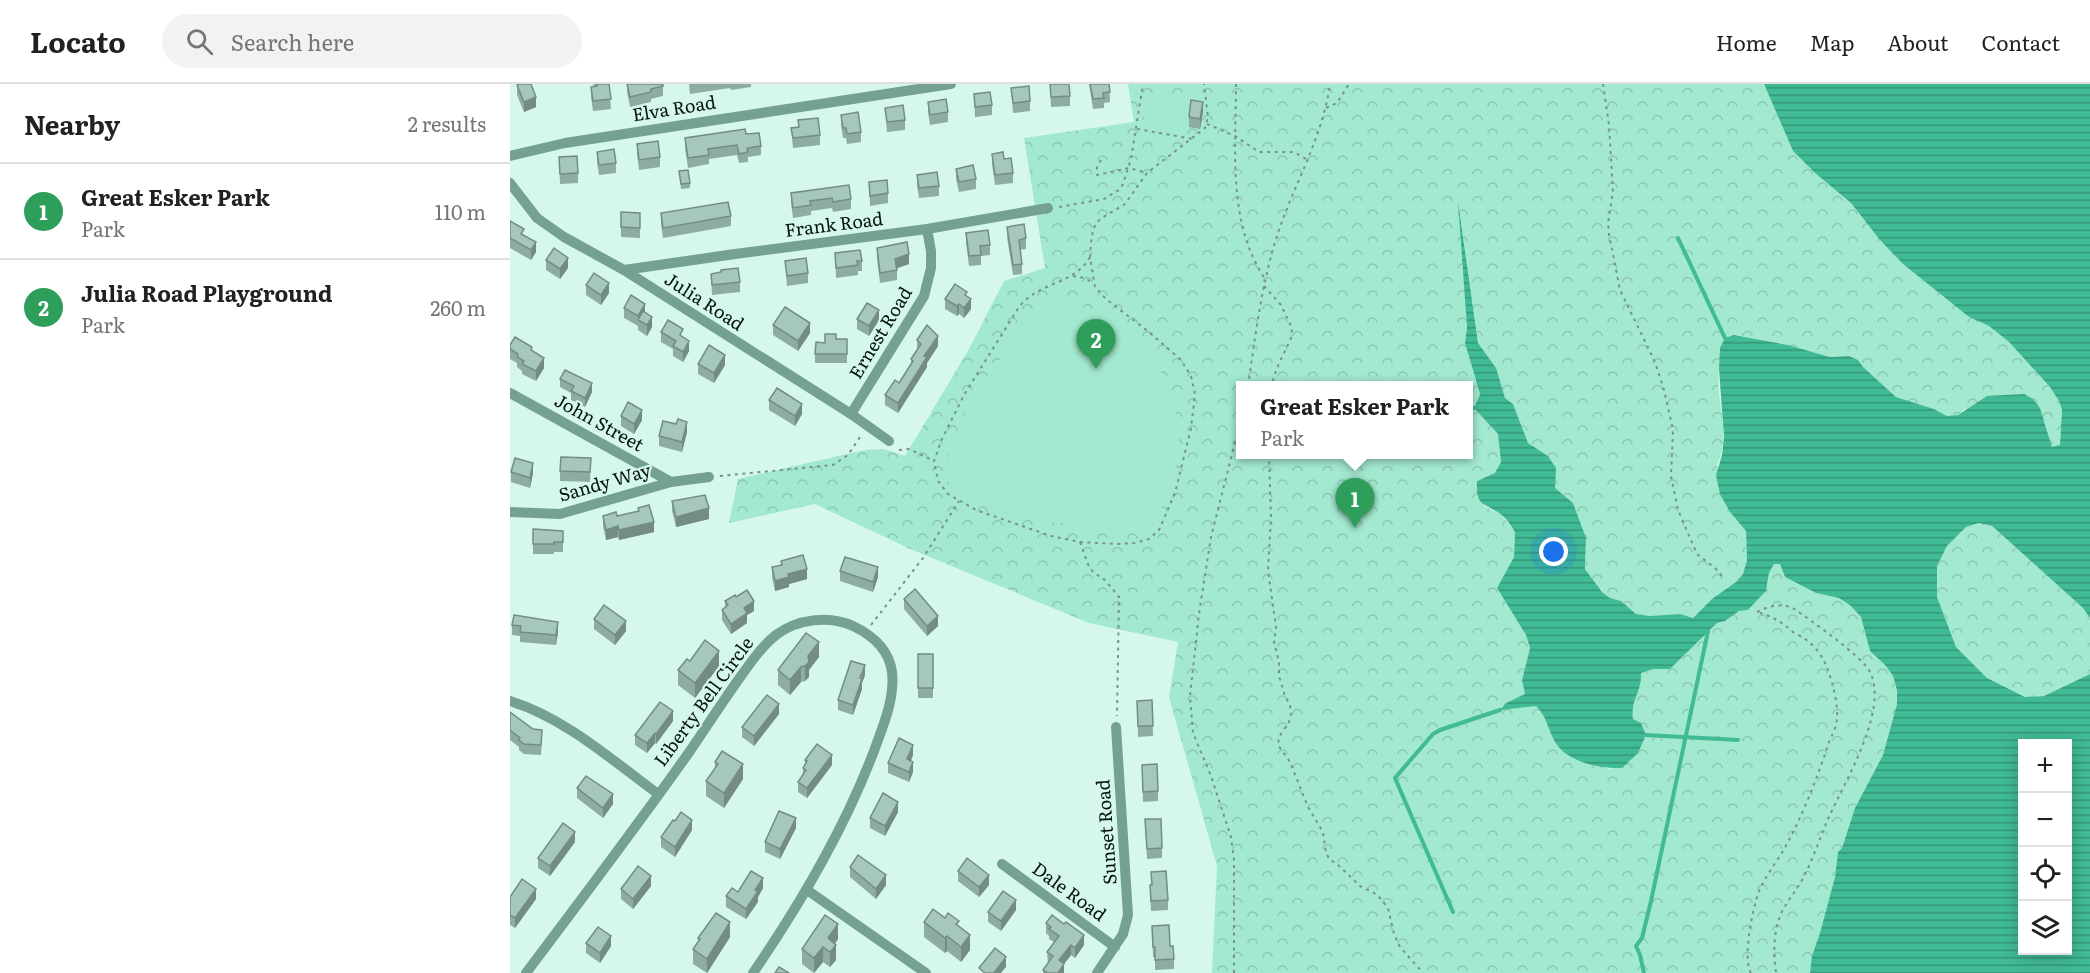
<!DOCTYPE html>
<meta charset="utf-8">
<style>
:root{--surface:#fff;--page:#f2f2f2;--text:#202124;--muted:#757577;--line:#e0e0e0;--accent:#1a73e8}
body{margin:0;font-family:Literata,serif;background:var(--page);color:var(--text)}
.controls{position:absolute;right:18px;bottom:18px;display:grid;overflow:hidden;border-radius:0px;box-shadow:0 3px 15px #0003}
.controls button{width:54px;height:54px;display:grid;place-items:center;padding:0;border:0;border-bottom:2px solid var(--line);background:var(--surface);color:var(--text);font:30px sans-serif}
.you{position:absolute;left:1044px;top:468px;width:21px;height:21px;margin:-15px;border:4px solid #fff;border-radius:50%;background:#1a73e8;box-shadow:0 0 0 9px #1a73e833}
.badge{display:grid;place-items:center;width:39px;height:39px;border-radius:50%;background:var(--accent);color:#fff;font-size:20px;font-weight:700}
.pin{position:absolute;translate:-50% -50px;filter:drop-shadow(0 2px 3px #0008)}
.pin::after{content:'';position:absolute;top:32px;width:21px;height:18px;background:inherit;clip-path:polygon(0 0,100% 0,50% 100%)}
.popup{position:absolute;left:726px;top:297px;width:237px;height:78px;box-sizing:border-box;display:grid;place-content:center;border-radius:0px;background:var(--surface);filter:drop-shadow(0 2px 4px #0005);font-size:20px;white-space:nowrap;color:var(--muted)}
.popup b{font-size:22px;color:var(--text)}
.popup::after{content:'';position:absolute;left:50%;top:100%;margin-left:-12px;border:12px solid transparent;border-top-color:var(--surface)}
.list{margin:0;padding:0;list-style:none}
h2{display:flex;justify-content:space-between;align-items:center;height:78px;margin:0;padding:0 24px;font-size:26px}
h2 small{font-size:20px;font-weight:400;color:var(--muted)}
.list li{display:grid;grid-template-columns:39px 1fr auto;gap:18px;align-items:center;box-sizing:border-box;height:96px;padding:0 24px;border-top:2px solid var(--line)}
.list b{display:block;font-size:22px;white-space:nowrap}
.list p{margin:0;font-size:20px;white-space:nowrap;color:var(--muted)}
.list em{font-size:20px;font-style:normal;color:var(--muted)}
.icon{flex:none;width:33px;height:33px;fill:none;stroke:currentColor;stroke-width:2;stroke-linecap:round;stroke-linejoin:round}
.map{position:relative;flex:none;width:1580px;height:889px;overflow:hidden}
header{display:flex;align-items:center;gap:36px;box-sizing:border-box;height:84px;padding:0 30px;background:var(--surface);border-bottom:2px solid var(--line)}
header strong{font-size:28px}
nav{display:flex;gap:33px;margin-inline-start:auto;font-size:21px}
.search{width:420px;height:54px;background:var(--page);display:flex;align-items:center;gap:15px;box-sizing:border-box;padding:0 21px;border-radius:33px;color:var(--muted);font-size:22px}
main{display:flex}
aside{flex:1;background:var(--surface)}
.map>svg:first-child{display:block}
</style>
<header>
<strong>Locato</strong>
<div class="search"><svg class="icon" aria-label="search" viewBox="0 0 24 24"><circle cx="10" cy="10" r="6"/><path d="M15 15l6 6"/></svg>Search here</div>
<nav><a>Home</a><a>Map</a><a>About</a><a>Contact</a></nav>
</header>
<main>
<aside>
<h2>Nearby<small>2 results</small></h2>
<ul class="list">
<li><span class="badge" style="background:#2e9e5b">1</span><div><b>Great Esker Park</b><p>Park</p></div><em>110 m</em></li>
<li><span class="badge" style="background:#2e9e5b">2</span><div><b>Julia Road Playground</b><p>Park</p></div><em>260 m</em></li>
</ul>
</aside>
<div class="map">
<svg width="1580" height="889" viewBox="0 0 1580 889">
<defs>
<pattern id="park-crowns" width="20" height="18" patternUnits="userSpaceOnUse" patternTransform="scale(1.5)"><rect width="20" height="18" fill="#a2e9cf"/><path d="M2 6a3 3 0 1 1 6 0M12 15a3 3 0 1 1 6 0" fill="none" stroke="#8ac7b1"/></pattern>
<pattern id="water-rules" width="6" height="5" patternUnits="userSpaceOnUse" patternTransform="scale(1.5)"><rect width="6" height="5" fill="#41ba96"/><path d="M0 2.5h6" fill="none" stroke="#349679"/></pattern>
</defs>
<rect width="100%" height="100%" fill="#d5f8ea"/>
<!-- park -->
<g fill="url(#park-crowns)" fill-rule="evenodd">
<path d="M618,0H1254L1283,67L1305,89L1341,119L1370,156L1393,180L1459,233L1479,242L1499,258L1540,303L1549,317L1552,326L1550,361L1542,364L1535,338L1455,325L1448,331L1437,332L1424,325L1386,313L1352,283L1348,276L1339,272L1320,273L1278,261L1225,251C1220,261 1211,275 1209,286C1205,318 1222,349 1207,381L1220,428L1236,447L1237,476L1233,490L1226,498L1202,515L1183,534L1170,530L1139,532L1126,530L1111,517L1100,514L1092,508L1075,485L1076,454L1063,419L1045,404L1038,372L1018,359L1003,320L995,314L985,284L968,259L950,129L957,243L955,259L970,310L964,324L988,350L991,378L986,389L967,397L974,422L991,430L1005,448L1004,473L987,504L1016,551L1020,564L1012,596L1016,610L996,619L1026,622L1031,626L1046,659L1064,675L1101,685L1128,669C1133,655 1122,641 1122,626C1122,614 1132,605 1131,589L1144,585H1160L1207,539L1215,537L1229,527L1238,526L1252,511L1258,499L1259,489L1264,480H1270L1275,493L1306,509L1329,514L1341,522L1351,533L1360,567L1376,582L1383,592L1387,606V620L1373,671L1345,724L1332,764L1328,769L1325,793L1310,849L1302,872L1300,889H702L707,782L659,613L668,558L579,539L398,464L305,420L219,439L228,395L355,366L373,365L395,372L459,265L494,197L535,184L514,54L624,38ZM731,302H959V370H731Z"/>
<path d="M1469,439L1482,442L1573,524L1580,534V590L1534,612L1515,613L1477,594L1446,563L1427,513V482L1437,462L1456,443Z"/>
</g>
<!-- pitch -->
<g fill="#a2e9cf">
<path d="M638,11L681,17L675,52L632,45Z"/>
<path d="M529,216C553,218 578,222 600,235C676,281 689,380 636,448L506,434L445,411L433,386L455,329Z"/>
</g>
<!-- water -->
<path fill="url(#water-rules)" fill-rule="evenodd" d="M1254,0H1580V534L1573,524L1482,442L1469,439L1456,443L1437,462L1427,482V513L1446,563L1477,594L1515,613L1534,612L1580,590V889H1300L1302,872L1310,849L1325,793L1328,768L1332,764L1345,724L1373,671L1387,620V606L1383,592L1376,582L1360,567L1351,533L1341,522L1329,514L1306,509L1275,493L1270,480H1264L1259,489L1256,507L1252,511L1238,526L1229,527L1215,537L1207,539L1160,585H1144L1131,589C1132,609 1120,616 1123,635L1131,639L1136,651L1128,669L1112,684C1090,685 1055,678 1044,656C1038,645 1036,631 1026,622L990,626L996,619L1015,610L1012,596L1020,564L1016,551L987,504L1004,473L1005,448C1001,442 996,433 989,429C972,418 966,422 967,397L985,389L991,378L988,350L964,324L970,310L955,259L957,243L948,117L968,259L986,284L995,314L1003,320L1018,359L1038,372L1046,384L1045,404L1063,419L1076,454L1075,485L1092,508L1100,514L1111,517L1126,530L1139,532L1170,530L1183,534L1202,515L1226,498L1233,490L1237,476L1236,447L1220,428L1210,410L1206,391L1212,371L1214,353L1209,285L1210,264L1215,254L1224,251L1278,261L1320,273L1339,272L1348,276L1353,283L1386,313L1424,325L1437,332L1448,331L1477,312L1514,310L1523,315L1530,324L1542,363L1550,361L1552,326L1549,317L1540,303L1499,258L1479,242L1459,233L1393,180L1370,156L1341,119L1305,89L1283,67ZM1512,660H1558V866H1512Z"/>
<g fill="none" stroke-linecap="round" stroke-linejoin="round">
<!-- stream -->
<g stroke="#41ba96" stroke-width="4">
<path d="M1168,154L1215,254"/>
<path d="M959,324H964"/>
<path d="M1136,651L1228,656"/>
<path d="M943,828L885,694L923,650L930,646L990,626"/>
<path d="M1134,889L1130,871L1126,862L1132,854L1141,817L1198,547"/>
</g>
<!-- path -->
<g stroke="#799289" stroke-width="2" stroke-dasharray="3 4.5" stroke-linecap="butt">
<path d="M726,0C726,65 717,138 755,195"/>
<path d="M1093,0L1099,41L1103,108L1098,139L1099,150L1110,206L1145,278L1154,306L1163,346L1161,392L1168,426L1187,470L1205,484L1212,492"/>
<path d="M816,24L827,19L839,0"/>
<path d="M697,40L725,52L749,68H784L798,76"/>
<path d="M627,45L683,55"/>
<path d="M591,76L587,83V91L619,84L637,89"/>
<path d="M549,123L594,115L609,106L613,100L621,75L633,0"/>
<path d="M580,173C563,202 529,197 509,223L454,311L432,355L424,377L428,397L438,410L466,426L541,452L570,458L608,460L625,459L639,455L649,446L665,409L681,344L685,310L681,292L671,276L639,248L596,215L585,203L580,173L581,159L583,145L590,135L615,120L637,89L695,44L698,33L694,0"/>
<path d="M563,192L575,194L583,199"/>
<path d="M754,202L771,221L782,244L781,254L767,284L761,302"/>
<path d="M738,302C746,248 752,195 770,143C787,95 813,51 820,0"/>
<path d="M389,366L399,365L424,377"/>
<path d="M759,370L761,434L758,486L766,543L764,558L769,578V592L775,612L780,621L781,630L779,638L769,653L768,661L780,678L798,723L813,748L816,769L820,776L826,779L850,802L866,810L871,815L878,824L884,850L890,863L913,889"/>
<path d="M210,392L323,381L338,371L352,350"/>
<path d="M570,458L579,483L583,488L595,496L609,513L607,632"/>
<path d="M1247,528C1258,522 1271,519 1283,524C1300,536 1352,572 1360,588C1379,626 1335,697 1319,733C1310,753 1303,776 1292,796C1285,809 1274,820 1269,835C1263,852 1264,871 1266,889"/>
<path d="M361,541L413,474L449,417"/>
<path d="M724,889V776L721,753L701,692L683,649L680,612L689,530L701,453L731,335"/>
<path d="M1241,889C1232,875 1243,823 1249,807C1255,793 1265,780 1273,767C1291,736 1309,690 1320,655C1329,641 1328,627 1325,611C1320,589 1314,568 1295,555C1292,552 1287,551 1283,548C1270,537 1264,533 1247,528"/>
</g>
<!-- street -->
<g stroke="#75a191" stroke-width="10">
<path d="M0,72L55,59L441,0"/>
<path d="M0,99L27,134L54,153L114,186L341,330L379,357"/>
<path d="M114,186L225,170L417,145L538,124"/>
<path d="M0,309L161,398"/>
<path d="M341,330L414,212L421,184V167L417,145"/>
<path d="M0,428L50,430L161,398L199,393"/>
<path d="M0,617C55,634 102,676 148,710"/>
<path d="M492,780L605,863"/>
<path d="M297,806L416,889"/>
<path d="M16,889C71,816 127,742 180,667C197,642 213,617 231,592C241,578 252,562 266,551C287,535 319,531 343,542C362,551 379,565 382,588C385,615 373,642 364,667C334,746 291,819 243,889"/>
<path d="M587,889L613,850L618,831L606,643"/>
</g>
</g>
<!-- wall -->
<g fill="#8faca0">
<path d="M83,0H99L101,25L83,27L81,13V3L84,2Z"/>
<path d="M117,0H153V12L141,15V18L120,23L117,7Z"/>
<path d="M179,0H241V3L221,6L220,4L180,10Z"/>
<path d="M540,0L560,12V22L541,23Z"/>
<path d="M579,0H599L600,18L594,19V24L583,25Z"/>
<path d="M7,1L26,23L14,28L7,11Z"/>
<path d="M501,4L520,17V27L503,29Z"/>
<path d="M464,10L482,21V31L465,33Z"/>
<path d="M418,18L438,28V38L420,41L418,28Z"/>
<path d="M375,24L395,36V46L377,48Z"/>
<path d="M693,28L690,45L679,43V33Z"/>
<path d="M331,31L351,48V58L337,60L336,54H333L331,41Z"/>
<path d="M288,36L310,51V61L283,64L281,44L288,43Z"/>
<path d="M236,50L251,62V71L238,73V78L229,79L227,71L199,75V80L178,84L175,64V54Z"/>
<path d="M127,60L150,73V83L129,86L127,70Z"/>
<path d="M87,68L106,79V89L89,91L87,78Z"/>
<path d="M482,70L494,75L503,89V99L485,101L482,80Z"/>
<path d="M49,73L68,89V99L50,100Z"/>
<path d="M446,85L466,95V105L449,108L446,95Z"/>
<path d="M169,87L180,99V104L171,105Z"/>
<path d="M407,91L429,102V112L409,114L407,101Z"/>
<path d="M359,98L378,109V119L360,122Z"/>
<path d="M281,109L341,115V125L323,128L322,124L301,127V131L283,134L281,119Z"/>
<path d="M111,128L130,129V154L111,153Z"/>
<path d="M151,129L221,132V142L153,154L151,140Z"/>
<path d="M0,137L14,151L26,168L21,176L0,164Z"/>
<path d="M497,143L516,154V165L510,166L512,180V190L503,191L497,153Z"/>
<path d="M456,149L480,161V171L471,172V181L459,182L456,159Z"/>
<path d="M367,164L399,180L387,184V196L370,199L367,174Z"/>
<path d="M325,169L352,177V187H348V191L326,194Z"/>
<path d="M36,176L58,184L50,195L36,186Z"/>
<path d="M275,177L298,189V199L277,202Z"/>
<path d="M201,190L230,198V208L202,211Z"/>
<path d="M76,201L99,209L91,221L76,211Z"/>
<path d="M457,212L461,225L454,234L449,230L447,232L435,225V215Z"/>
<path d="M114,224L135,229L142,243L137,252L128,246V242L114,234Z"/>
<path d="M347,235L369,236L359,252L347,245Z"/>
<path d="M263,241L300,249L288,267L263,251Z"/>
<path d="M151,248L173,253L179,267L173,278L163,272V265L151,258Z"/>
<path d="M326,255H337V279H305V270L315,259Z"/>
<path d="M407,256L428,262L417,279V283L388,329L375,321V311L389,299L401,281V275L407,266Z"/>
<path d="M0,261L22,267L34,284L26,297L12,290V287L7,283V279L0,275Z"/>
<path d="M188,280L215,281L204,299L188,290Z"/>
<path d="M50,295L82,308L75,323L61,316V309L50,303Z"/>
<path d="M259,316L292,330L285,342L259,326Z"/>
<path d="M111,332L132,336L124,350L111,342Z"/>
<path d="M177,348L172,368L149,362V352Z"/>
<path d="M81,374L80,398L50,397V387Z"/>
<path d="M1,388L23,389L20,404L1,398Z"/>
<path d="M162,417L199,435L166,443L162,427Z"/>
<path d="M128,424L144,448L109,456L108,453L96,456L93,442V432H107L128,427Z"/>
<path d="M23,445L53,447V468H44V470H23Z"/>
<path d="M271,477L297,495L279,500V503L265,507L262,493V483L271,481Z"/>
<path d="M330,487L368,493L363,508L330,497Z"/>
<path d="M226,513L244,527L237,531V539L221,550L212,536V526L215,523V517Z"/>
<path d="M394,515L428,542L417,552L394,525Z"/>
<path d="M84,535L116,547L105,561L84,545Z"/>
<path d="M2,541L48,548L46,561L10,558V552L2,551Z"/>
<rect x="408" y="570" width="15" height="44"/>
<path d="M309,573L299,586V593L295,597L291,598L280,611L268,601V586Z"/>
<path d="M180,577L209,582L185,614L168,601V586Z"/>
<path d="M355,591L352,599V605L343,631L328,626V616Z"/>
<path d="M642,616L643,652L628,653L627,617Z"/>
<path d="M0,628L32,656L31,671L14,670L9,666V663L0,656Z"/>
<path d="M269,630L244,662L232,653V643Z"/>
<path d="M163,637L146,660L145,659L137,669L125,661V651Z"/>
<path d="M403,671L401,677L403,688L399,698L378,689V679Z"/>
<path d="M295,676L322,681L297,714L288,708V698L293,691V684L295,680Z"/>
<path d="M205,678L233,695L214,724L196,712V697L205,685Z"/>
<path d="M632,681L648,707V717L633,718Z"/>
<path d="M67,704L103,720L93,734L67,714Z"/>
<path d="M388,728L375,752L360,744V734Z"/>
<path d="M635,735L652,764V774L637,775Z"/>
<path d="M286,744L270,775L255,768V758Z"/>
<path d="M182,746L165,773L151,763V753Z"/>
<path d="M65,758L40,792L28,784V774Z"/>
<path d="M340,783L376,801L366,815L340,793Z"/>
<path d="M448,787L479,801L469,813L448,797Z"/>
<path d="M641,788L658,816V826L641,827L640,811V801H641Z"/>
<path d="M141,802L123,825L111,815V805Z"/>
<path d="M253,804L248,813V818L236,835L216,823V812L228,808Z"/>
<path d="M0,813L26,815L5,844L0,841Z"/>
<path d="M506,826L491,847L478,838V828Z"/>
<path d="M435,834L449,842L460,866L451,878L437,867L435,869L414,853V838Z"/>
<path d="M536,839L574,861L565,874L561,871L554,880V889H533V886L538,879L537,868L544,858L539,855V852L536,849Z"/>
<path d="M642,842L660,862L664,875V885L645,886V873H643Z"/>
<path d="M220,853L197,889L183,880V865L188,858V854Z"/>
<path d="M328,855L325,860L326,876L320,883L313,878L304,889L292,880V865Z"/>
<path d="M76,859L101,862L90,879L76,869Z"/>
</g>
<!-- shaded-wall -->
<g fill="#748c82">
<path d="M26,13V23L14,28V18Z"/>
<path d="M693,18V28L690,45V35Z"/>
<path d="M26,158V168L21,176V166Z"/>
<path d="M399,170V180L385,185V175Z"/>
<path d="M58,174V184L50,195V185Z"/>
<path d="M99,199V209L91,221V211Z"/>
<path d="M461,215V225L454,234V224Z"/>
<path d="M135,220V230L128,236V232Z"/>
<path d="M449,220V230L447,232V222Z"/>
<path d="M369,226V236L359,252V242Z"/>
<path d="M142,233V243L137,252V241Z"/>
<path d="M300,239V249L288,267V257Z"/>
<path d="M428,252V262L417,279V283L388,329V319L414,272Z"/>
<path d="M179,257V267L173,278V268Z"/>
<path d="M215,271V281L204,299V289Z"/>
<path d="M34,274V284L26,297V287Z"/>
<path d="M82,299V308L75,323V314Z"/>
<path d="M292,320V330L285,342V332Z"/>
<path d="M132,326V336L124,350V340Z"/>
<path d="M177,338V348L172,368V358Z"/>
<path d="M23,379V389L20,404V394Z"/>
<path d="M199,424V435L166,443V433Z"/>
<path d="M144,438V448L109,456V446Z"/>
<path d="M108,442V453L96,456V446Z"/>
<path d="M368,483V493L363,508V498Z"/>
<path d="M297,485V495L279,500V503L265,507V497L278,490Z"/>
<path d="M244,517V527L237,531V539L221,550V540L234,524Z"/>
<path d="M428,532V542L417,552V542Z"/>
<path d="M116,537V547L105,561V551Z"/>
<path d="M48,538V548L46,561V551Z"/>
<path d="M309,558V573L299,586V593L295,597V582L298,572Z"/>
<path d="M209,567V582L185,614V599Z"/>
<path d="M355,581V591L352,599V605L343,631V621Z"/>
<path d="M291,583V598L280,611V596Z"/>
<path d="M269,620V630L244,662V652Z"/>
<path d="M163,627V637L146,660V650Z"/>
<path d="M145,649V659L137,669V659Z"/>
<path d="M403,661V671L397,685V675Z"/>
<path d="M322,671V681L297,714V704Z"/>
<path d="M403,678V688L399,698V688Z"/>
<path d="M233,680V695L214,724V709Z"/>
<path d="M103,710V720L93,734V724Z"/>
<path d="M388,718V728L375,752V742Z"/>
<path d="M286,734V744L270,775V765Z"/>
<path d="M182,736V746L165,773V763Z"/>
<path d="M65,748V758L40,792V782Z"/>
<path d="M376,791V801L366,815V805Z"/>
<path d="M479,791V801L469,813V803Z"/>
<path d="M141,792V802L123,825V815Z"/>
<path d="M253,794V804L248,813V818L236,835V825L245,806Z"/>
<path d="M26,805V815L5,844V834Z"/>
<path d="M506,816V826L491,847V837Z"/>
<path d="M220,838V853L197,889V875Z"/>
<path d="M328,840V855L319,867L318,854Z"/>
<path d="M460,851V866L451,878V863Z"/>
<path d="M574,851V861L565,874V864Z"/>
<path d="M101,852V862L90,879V869Z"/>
<path d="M437,852V867L435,869V854Z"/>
<path d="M326,861V876L320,883V868Z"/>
<path d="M561,861V871L554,880V889H548L549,876Z"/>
<path d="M313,863V878L304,889V874Z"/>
<path d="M496,873V883L491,889H484Z"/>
</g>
<!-- building -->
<g fill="#a6c8ba" stroke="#748c82" stroke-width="1.5">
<path d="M9,0H21L26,13L14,18L7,1Z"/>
<path d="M87,0H99L101,15L83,17L81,3L87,2Z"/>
<path d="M117,0H153V2L141,5V8L120,13Z"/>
<path d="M540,0H559L560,12L541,13Z"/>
<path d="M580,0H599L600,8L593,9L594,14L583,15Z"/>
<path d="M519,2L520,17L503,19L501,4Z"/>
<path d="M480,8L482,21L465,23L464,10Z"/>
<path d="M436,15L438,28L420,31L418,18Z"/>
<path d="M681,16L693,18L690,35L679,33Z"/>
<path d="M393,21L395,36L377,38L375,24Z"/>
<path d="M348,28L351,48L337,50L336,44H333L331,31Z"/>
<path d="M308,34L310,51L283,54L281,44L289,43L288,36Z"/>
<path d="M235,45L236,50L249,49L251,62L237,64L238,68L229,70L227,61L198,65L199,71L178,74L175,54Z"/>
<path d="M148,57L150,73L129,76L127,60Z"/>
<path d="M104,65L106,79L89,81L87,68Z"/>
<path d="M493,68L494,75L501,74L503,89L485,91L482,70Z"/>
<path d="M67,72L68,89L50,90L49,73Z"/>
<path d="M463,81L466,95L449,98L446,85Z"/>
<path d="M178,86L180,99L171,100L169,87Z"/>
<path d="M427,88L429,102L409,104L407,91Z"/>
<path d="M377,96L378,109L360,112L359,98Z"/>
<path d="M339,101L341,115L323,118L322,114L300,117L301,121L283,124L281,109Z"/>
<path d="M218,118L221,132L153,144L151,129Z"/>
<path d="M111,128L130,129V144L111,143Z"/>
<path d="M0,137L14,145L11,150L26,158L21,166L0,154Z"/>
<path d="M514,140L516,154L509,156L512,180L503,181L497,143Z"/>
<path d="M478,146L480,161L470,162L471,171L459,172L456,149Z"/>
<path d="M397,158L399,170L385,175L387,186L370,189L367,164Z"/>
<path d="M44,164L58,174L50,185L36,176Z"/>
<path d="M350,166L352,177H347L348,181L326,184L325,169Z"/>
<path d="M296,174L298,189L277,192L275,177Z"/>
<path d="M228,184L230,198L202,201L201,190L211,188V186Z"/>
<path d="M84,189L99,199L91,211L76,201Z"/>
<path d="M445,200L457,208L455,211L461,215L454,224L449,220L447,222L435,215Z"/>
<path d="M121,211L135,220L128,232L114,224Z"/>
<path d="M357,219L369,226L359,242L347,235Z"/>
<path d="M275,223L300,239L288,257L263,241Z"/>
<path d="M133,227L142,233L137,241L128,236Z"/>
<path d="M158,236L173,245L170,251L179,257L173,268L163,262L166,257L151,248Z"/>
<path d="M417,241L428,252L414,272L417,273L388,319L375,311L385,296L389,299L403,277L401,275L411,260L407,256Z"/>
<path d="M315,250H326V255H337V270H305L306,258L315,259Z"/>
<path d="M5,253L22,263L21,266L34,274L26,287L12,280L14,277L7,273L8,270L0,265V261Z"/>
<path d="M199,261L215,271L204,289L188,280Z"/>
<path d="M55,286L82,299L75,314L61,307L64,302L50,295Z"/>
<path d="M267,304L292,320L285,332L259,316Z"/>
<path d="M118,318L132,326L124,340L111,332Z"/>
<path d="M168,335L177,338L172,358L149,352L153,337L166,340Z"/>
<path d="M51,373L81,374L80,388L50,387Z"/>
<path d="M5,374L23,379L20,394L1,388Z"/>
<path d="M195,411L199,424L166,433L162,417Z"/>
<path d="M139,421L144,438L109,446L108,442L96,446L93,432L106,428L107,432L129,427L128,424Z"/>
<path d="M23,445L53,447V458H44V460H23Z"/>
<path d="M293,471L297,485L278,490L279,493L265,497L262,483L272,481L271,477Z"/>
<path d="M335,473L368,483L363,498L330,487Z"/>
<path d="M405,505L428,532L417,542L394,515Z"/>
<path d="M237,506L244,517L234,524L237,529L221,540L212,526L218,521L215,517L225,511L226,513Z"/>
<path d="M94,521L116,537L105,551L84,535Z"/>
<path d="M4,531L48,538L46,551L10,548L11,542L2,541Z"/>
<path d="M296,549L309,558L298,572L299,578L295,582L291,583L280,596L268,586Z"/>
<path d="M195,556L209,567L185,599L168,586L177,575L180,577Z"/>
<rect x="408" y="570" width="15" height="34"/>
<path d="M341,577L355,581L350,594L352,595L343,621L328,616Z"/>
<path d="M257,611L269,620L244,652L232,643Z"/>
<path d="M642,616L643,642H628L627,617Z"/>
<path d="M150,618L163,627L146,650L145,649L137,659L125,651Z"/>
<path d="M0,628L23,645L32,646L31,661L14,660L9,656L10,654L0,646Z"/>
<path d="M389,654L403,661L397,675L403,678L399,688L378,679Z"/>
<path d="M307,660L322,671L297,704L288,698L296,686L293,684L297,677L295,676Z"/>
<path d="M212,667L233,680L214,709L196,697L208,680L205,678Z"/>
<path d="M647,680L648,707L633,708L632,681Z"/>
<path d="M76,692L103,710L93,724L67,704Z"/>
<path d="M373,709L388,718L375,742L360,734Z"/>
<path d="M269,727L286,734L270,765L255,758Z"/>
<path d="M171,728L182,736L165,763L151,753L163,736L165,737Z"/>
<path d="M635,735H651L652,764L637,765Z"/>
<path d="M53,739L65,748L40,782L28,774Z"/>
<path d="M348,771L376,791L366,805L340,783Z"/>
<path d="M457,774L479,791L469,803L448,787Z"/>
<path d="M128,782L141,792L123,815L111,805Z"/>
<path d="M241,787L253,794L245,806L248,807L236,825L216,812L222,804L228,808Z"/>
<path d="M656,787L658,816L641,817L640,801H642L641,788Z"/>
<path d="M12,795L26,805L5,834L0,831V813Z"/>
<path d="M493,807L506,816L491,837L478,828Z"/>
<path d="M423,825L435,834L438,829L449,837L446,840L460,851L451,863L437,852L435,854L414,838Z"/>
<path d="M206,829L220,838L197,875L183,865L190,855L188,854Z"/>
<path d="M315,831L328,840L318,854L326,861L320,868L313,863L304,874L292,865Z"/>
<path d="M542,831L554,840L556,838L574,851L565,864L561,861L549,876L554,880L548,889H538L533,886L543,872L537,868L549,852L539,845L541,843L536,839Z"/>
<path d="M659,841L660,862H663L664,875L645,876V863H643L642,842Z"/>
<path d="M88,843L101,852L90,869L76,859Z"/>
<path d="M485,864L496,873L484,889H475L469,884Z"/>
<path d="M269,883L279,889H265Z"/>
</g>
<g text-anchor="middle" stroke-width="4.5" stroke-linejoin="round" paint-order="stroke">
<!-- street labels -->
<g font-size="18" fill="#081410" stroke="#d5f8ea">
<text transform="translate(164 25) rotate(-9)" y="6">Elva Road</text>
<text transform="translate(324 141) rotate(-7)" y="6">Frank Road</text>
<text transform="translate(194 218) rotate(33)" y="6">Julia Road</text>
<text transform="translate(371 249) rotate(-59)" y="6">Ernest Road</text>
<text transform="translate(89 339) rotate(29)" y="6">John Street</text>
<text transform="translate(95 399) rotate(-16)" y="6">Sandy Way</text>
<text transform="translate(194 618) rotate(-54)" y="6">Liberty Bell Circle</text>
<text transform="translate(597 748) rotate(-94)" y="6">Sunset Road</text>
<text transform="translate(559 808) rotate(36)" y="6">Dale Road</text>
</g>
</g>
</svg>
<div class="controls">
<button>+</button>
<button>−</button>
<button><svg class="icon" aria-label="locate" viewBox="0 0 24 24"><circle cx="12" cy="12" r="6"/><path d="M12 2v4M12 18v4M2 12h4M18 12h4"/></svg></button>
<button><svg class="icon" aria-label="layers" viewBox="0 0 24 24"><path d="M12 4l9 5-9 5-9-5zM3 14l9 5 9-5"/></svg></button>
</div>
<div class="you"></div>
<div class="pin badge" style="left:845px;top:444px;background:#2e9e5b">1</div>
<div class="popup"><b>Great Esker Park</b>Park</div>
<div class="pin badge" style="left:586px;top:285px;background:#2e9e5b">2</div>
</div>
</main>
